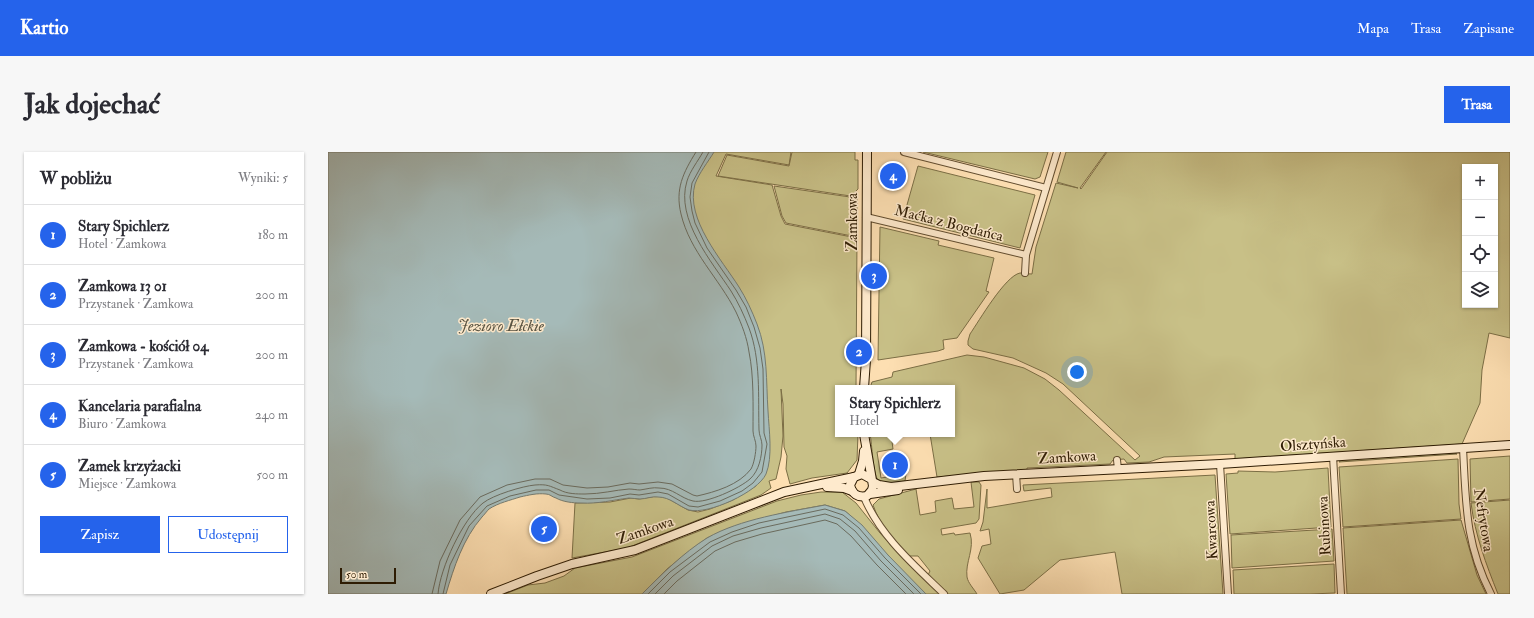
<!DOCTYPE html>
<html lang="pl">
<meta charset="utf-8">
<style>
:root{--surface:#fff;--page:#f7f7f7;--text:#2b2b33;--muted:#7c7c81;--line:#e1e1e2;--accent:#2563eb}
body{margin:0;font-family:"IM FELL Double Pica",serif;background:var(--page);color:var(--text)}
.controls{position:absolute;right:12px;top:12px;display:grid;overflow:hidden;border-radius:0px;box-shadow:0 1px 3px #0004}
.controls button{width:36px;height:36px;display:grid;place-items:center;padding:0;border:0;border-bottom:1px solid var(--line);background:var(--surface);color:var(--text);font:20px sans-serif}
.scale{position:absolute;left:12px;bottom:10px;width:56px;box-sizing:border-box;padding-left:4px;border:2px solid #2e1c03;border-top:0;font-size:11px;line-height:14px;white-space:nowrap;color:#2e1c03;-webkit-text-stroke:3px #feeacd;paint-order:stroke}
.you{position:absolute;left:749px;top:220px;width:14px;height:14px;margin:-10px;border:3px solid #fff;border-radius:50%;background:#1a73e8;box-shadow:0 0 0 6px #1a73e833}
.badge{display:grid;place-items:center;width:26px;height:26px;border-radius:50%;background:var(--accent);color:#fff;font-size:13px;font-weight:700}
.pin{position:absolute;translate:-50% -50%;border:2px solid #fff;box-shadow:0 1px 4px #0006}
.popup{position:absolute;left:507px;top:233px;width:120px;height:52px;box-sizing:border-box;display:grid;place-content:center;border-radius:0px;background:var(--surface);filter:drop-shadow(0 1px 3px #0005);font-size:13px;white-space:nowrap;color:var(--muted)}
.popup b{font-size:15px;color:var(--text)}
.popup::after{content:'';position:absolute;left:50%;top:100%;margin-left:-8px;border:8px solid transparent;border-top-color:var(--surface)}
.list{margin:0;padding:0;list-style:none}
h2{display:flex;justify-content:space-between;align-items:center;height:52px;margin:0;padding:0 16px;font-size:17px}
h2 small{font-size:13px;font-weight:400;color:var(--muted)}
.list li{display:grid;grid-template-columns:26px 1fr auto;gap:12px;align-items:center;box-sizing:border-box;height:60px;padding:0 16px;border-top:1px solid var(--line)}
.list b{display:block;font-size:15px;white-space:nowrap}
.list p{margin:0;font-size:13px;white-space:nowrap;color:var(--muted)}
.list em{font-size:13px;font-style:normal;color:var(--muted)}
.actions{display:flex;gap:8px;padding:12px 16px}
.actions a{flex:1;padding:9px 0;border:1px solid var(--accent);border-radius:0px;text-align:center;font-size:14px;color:var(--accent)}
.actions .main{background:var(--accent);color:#fff}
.icon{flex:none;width:22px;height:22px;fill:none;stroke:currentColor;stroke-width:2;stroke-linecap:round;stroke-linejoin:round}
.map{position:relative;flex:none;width:1182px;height:442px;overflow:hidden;border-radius:0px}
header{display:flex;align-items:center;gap:24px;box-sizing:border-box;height:56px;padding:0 20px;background:var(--accent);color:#fff}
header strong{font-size:19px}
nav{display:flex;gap:22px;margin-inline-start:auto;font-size:14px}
.intro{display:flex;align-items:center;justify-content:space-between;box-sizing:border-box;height:96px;padding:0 24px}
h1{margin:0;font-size:28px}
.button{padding:10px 18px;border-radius:0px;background:var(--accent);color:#fff;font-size:14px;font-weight:700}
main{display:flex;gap:24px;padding:0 24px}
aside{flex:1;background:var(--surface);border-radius:0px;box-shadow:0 1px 3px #0004}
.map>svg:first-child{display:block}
</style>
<header>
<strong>Kartio</strong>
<nav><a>Mapa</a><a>Trasa</a><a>Zapisane</a></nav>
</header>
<div class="intro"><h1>Jak dojechać</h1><a class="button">Trasa</a></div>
<main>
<aside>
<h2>W pobliżu<small>Wyniki: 5</small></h2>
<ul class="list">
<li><span class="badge">1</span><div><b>Stary Spichlerz</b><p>Hotel · Zamkowa</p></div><em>180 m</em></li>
<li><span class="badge">2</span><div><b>Zamkowa 13 01</b><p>Przystanek · Zamkowa</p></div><em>200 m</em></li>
<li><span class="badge">3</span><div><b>Zamkowa - kościół 04</b><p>Przystanek · Zamkowa</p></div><em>200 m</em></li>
<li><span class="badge">4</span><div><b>Kancelaria parafialna</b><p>Biuro · Zamkowa</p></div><em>240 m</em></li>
<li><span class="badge">5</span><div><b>Zamek krzyżacki</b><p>Miejsce · Zamkowa</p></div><em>500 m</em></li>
</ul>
<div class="actions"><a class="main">Zapisz</a><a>Udostępnij</a></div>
</aside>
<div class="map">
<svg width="1182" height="442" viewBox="0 0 1182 442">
<rect width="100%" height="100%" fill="#fddfb2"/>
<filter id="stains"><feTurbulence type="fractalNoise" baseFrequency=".005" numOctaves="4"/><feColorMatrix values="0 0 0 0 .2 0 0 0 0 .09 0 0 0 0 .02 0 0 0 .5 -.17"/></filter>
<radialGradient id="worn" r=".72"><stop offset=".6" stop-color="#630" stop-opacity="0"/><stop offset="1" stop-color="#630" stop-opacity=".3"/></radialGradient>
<!-- green -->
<g fill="#c8c087" stroke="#7b6e45" fill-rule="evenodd">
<path d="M344,0H463L461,13L398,2L388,24L444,33L453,64L457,72L529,86L528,236H510V282H530L529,308L519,321L484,326L462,332L458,317L459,304L456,295L455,252L453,237L455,284L453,305L448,327L441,329L443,336L433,343L299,396L244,406L247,351L282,350L303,346L311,347L329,344L339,346L360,358L370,360L382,357L405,348L428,334L394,136Z"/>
<path d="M464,0H527V8H530V37L527,40L529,45L390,24L399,3L461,14Z"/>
<path d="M595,0H720L712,25L707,27Z"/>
<path d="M738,0H778L752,36L753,37L779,0H1182V186L1161,181L1154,218L1152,251L1134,292L907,307V302L836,305L821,310L799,311L796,307L785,308L782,312L699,316V318L609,325L602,282H624V236H542L544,230L564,225L565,220L639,203L656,205L696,216L717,227L731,238L807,308L812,304L735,232L718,221L685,206L645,197L640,193V189L642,182C651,169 677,124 692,121C695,121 700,122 704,122L708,95L728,31L750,36L729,30ZM1137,15H1167V153H1137Z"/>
<path d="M590,14L707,43L692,96L575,67Z"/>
<path d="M446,34L529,46V85L458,71L454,64Z"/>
<path d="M552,75L611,89L610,93L666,106L658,139L661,140L629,186L615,188L616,197L610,199L550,208Z"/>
<path d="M542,282H563L565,297L549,300L553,326L578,322L577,329C569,330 558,333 551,329C545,326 544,290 542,282Z"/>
<path d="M1126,301L1129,302L1011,310L1015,307Z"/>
<path d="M1182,304V347L1143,350L1142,307Z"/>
<path d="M1130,307L1131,352L1133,367L1015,375L1011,315Z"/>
<path d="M1000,316L1003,375L902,382L898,322L910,321V319L947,320Z"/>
<path d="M887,323L895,442H794L787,400L732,408L696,438L672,442L650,406L654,394L663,392L661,377L652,379L655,370L659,337V356L724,345L723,336L696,339L695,333Z"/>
<path d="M643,330H651L653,333L651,367L648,371L613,377L614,383L626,381L627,383L642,381C647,397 637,410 639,425C640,431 646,437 649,442H619L600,423L602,419L590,404H582C566,390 552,373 545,353L551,347L588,337L592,363L608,360L607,349L624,346L626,357L646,355Z"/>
<path d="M493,340H514L528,351L552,381L581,413L613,442H582L524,365L517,359L497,353L458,360L402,376L379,386L363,398L339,417L314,442H177L200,433L217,431L236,424L247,416L304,405L449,349L473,343Z"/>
<path d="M1182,348V442H1170C1158,412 1147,383 1143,351Z"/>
<path d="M1133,368L1149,423L1158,442H1019L1015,376Z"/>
<path d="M1004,377L1006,409L904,416L903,383Z"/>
<path d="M1006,412L1007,441L982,442H906L905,418Z"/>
</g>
<!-- water -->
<g fill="#a5bab8" stroke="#757b70">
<path d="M0,0H386C380,10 371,21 367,32C357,67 394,108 411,135C418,146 424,159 429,172C440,200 438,229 440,259C441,278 445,305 438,322C430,340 380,363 361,358C350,354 342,345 330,345C324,344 318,347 312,347C308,347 305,346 301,346C284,348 271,352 253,351C245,351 235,350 228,346C224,345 222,342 218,342C209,341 201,343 192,345C183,348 170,351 161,357C159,359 156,363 154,365C135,387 126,415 118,442H0Z"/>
<path d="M497,353L517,359L534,373L560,403L598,442H314C334,422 355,401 379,386C412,367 460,360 497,353Z"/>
</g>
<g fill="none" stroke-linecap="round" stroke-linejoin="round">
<!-- shore -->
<g stroke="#6a6b5e" stroke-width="1">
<path d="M104,442L112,409L132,368L152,345L179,333L207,327H222L235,333L259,336L280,335L302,331L311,332L330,330L344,332L365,343L369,344C387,340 411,333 423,317C426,312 428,300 428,294C428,289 425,284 425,279C425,254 426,224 421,200C419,186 414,173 408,160C391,126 362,100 353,62C347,37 355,21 368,0"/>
<path d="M110,442C112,416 135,367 155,351C165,343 195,334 207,333C220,332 221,334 232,338C239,342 249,342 257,342C273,342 287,338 301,337C305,337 309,338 312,338C319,337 325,335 331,336C345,336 352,346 365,349C378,352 412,336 422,327C431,319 434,304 434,293C434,288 431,283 431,278C430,244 433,208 421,176C416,163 410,150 403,139C384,110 347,67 359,29C362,19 370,9 375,0"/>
<path d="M115,442L122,413L141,374L159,354L182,344L208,338H221L231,343L259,347L282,346L302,342L311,343L330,340L340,342L361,354L370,355L392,349L414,339L425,331L434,320L439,292L436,281L435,217L432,196L426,175L418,155L408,138L379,96L367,71L364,59L362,45L364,31L381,0"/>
<path d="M320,442L342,420L382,390L404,380L431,371L497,357L515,363L531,376L557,406L593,442"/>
<path d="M327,442L345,424L384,394L405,384L433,376L497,362L512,367L527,379L553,409L586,442"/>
<path d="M336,442L349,429L387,399L407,390L434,382L497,368L509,372L523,384L549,413L578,442"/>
</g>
<!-- street casing -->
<g stroke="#624d2f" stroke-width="8">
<g id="street">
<path d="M576,0L718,36"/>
<path d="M538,65L698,103"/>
<path d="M697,121L698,103L729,0"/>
<path d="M1135,296C1138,350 1137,392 1163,442"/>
<path d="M1005,304L1013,442"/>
<path d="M789,308L790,317"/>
<path d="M892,312L900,442"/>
<path d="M688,322L689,337"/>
<path d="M536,345C552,384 586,413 616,442"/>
</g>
</g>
<!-- secondary casing -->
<g stroke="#2e1c03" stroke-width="10">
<g id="secondary">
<path d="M536,236L538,208L539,0"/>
<path d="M536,282L545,334L544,338L539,344C530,346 524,342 522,333L526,325L534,322L543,327"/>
<path d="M531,322L535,309L536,299"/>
<path d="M545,330L551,333L563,335L656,324L892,312L1182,293"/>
<path d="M499,335L516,336L524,339"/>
<path d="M542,342L570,338"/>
<path d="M163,442L209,424L244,412L307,398L456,340L526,325"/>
</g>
</g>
<!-- street -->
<use href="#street" stroke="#feeacd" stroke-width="6"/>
<!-- secondary -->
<use href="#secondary" stroke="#feeacd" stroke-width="8"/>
</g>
<g text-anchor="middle" stroke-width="3" stroke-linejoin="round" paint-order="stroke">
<!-- street labels -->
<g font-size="15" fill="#2e1c03" stroke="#feeacd">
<text transform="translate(524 70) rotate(-90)" y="5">Zamkowa</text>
<text transform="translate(621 71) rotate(14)" y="5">Maćka z Bogdańca</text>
<text transform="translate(985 292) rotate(-4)" y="5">Olsztyńska</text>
<text transform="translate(739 305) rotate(-3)" y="5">Zamkowa</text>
<text transform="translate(1156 368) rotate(81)" y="5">Nefrytowa</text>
<text transform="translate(996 374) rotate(-93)" y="5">Rubinowa</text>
<text transform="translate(317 378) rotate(-19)" y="5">Zamkowa</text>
<text transform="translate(883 378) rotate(-93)" y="5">Kwarcowa</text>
</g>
<!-- water labels -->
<g font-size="16" font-style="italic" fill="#585342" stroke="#feeacd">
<text x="173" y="179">Jezioro Ełckie</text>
</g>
</g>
<rect width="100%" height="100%" filter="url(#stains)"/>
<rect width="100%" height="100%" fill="url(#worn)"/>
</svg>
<div class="controls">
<button>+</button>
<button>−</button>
<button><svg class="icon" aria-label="locate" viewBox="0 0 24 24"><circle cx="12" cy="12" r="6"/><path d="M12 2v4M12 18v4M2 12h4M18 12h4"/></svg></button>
<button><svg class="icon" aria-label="layers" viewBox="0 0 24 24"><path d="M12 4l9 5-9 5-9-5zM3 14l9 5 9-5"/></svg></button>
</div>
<div class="scale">50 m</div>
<div class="you"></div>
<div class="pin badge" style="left:567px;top:313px">1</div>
<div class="popup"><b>Stary Spichlerz</b>Hotel</div>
<div class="pin badge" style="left:531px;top:200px">2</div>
<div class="pin badge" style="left:546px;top:124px">3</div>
<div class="pin badge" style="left:565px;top:24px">4</div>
<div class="pin badge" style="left:216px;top:377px">5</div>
</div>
</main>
